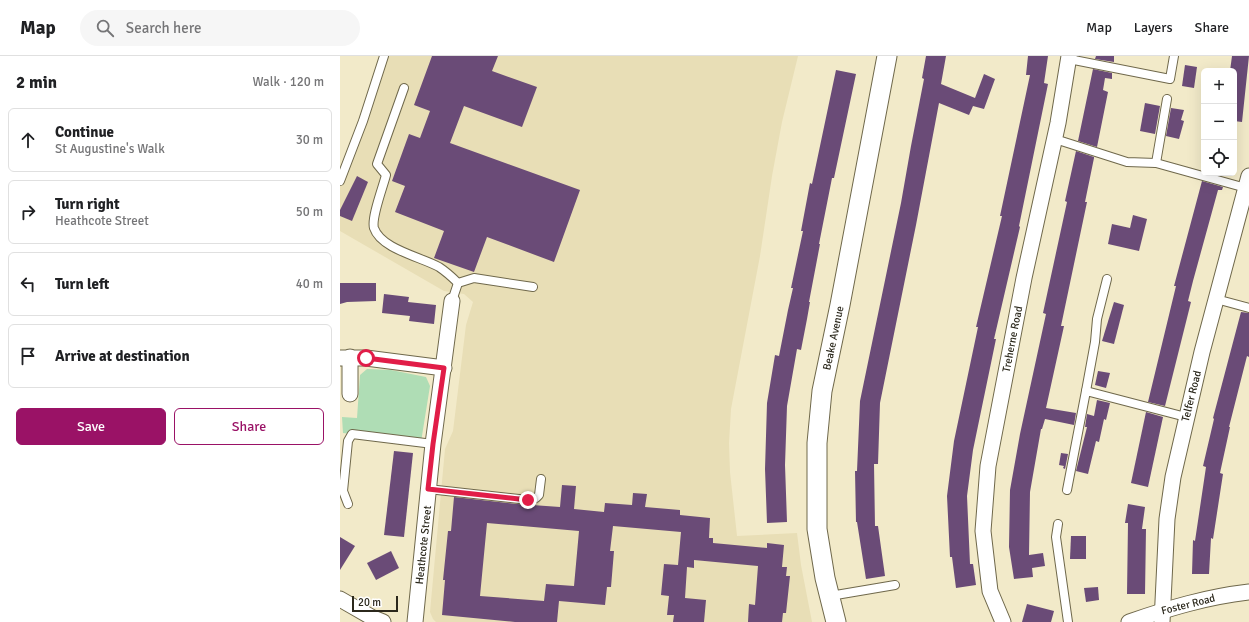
<!DOCTYPE html>
<meta charset="utf-8">
<style>
:root{--surface:#fff;--page:#f6f6f6;--text:#202124;--muted:#757577;--line:#e0e0e0;--accent:#9a1266}
body{margin:0;font-family:Signika,sans-serif;background:var(--page);color:var(--text)}
.controls{position:absolute;right:12px;top:12px;display:grid;overflow:hidden;border-radius:6px;box-shadow:0 4px 16px #0002}
.controls button{width:36px;height:36px;display:grid;place-items:center;padding:0;border:0;border-bottom:1px solid var(--line);background:var(--surface);color:var(--text);font:20px sans-serif}
.scale{position:absolute;left:12px;bottom:10px;width:46px;box-sizing:border-box;padding-left:4px;border:2px solid #2b281c;border-top:0;font-size:11px;line-height:14px;white-space:nowrap;color:#2b281c;-webkit-text-stroke:3px #fff;paint-order:stroke}
.stop{position:absolute;width:12px;height:12px;margin:-9px;border:3px solid #e11d48;border-radius:50%;background:#fff}
.stop.end{background:#e11d48;border-color:#fff;box-shadow:0 1px 4px #0008}
.list{margin:0;padding:0;list-style:none}
h2{display:flex;justify-content:space-between;align-items:center;height:52px;margin:0;padding:0 16px;font-size:17px}
h2 small{font-size:13px;font-weight:400;color:var(--muted)}
.list li{display:grid;grid-template-columns:26px 1fr auto;gap:12px;align-items:center;box-sizing:border-box;height:64px;margin:0 8px 8px;padding:0 8px;border:1px solid var(--line);border-radius:6px}
.list b{display:block;font-size:15px;white-space:nowrap}
.list p{margin:0;font-size:13px;white-space:nowrap;color:var(--muted)}
.list em{font-size:13px;font-style:normal;color:var(--muted)}
.actions{display:flex;gap:8px;padding:12px 16px}
.actions a{flex:1;padding:9px 0;border:1px solid var(--accent);border-radius:6px;text-align:center;font-size:14px;color:var(--accent)}
.actions .main{background:var(--accent);color:#fff}
.icon{flex:none;width:22px;height:22px;fill:none;stroke:currentColor;stroke-width:2;stroke-linecap:round;stroke-linejoin:round}
.map{position:relative;flex:none;width:909px;height:566px;overflow:hidden}
header{display:flex;align-items:center;gap:24px;box-sizing:border-box;height:56px;padding:0 20px;background:var(--surface);border-bottom:1px solid var(--line)}
header strong{font-size:19px}
nav{display:flex;gap:22px;margin-inline-start:auto;font-size:14px}
.search{width:280px;height:36px;background:var(--page);display:flex;align-items:center;gap:10px;box-sizing:border-box;padding:0 14px;border-radius:22px;color:var(--muted);font-size:15px}
main{display:flex}
aside{flex:1;background:var(--surface)}
.map>svg:first-child{display:block}
</style>
<header>
<strong>Map</strong>
<div class="search"><svg class="icon" aria-label="search" viewBox="0 0 24 24"><circle cx="10" cy="10" r="6"/><path d="M15 15l6 6"/></svg>Search here</div>
<nav><a>Map</a><a>Layers</a><a>Share</a></nav>
</header>
<main>
<aside>
<h2>2 min<small>Walk · 120 m</small></h2>
<ul class="list">
<li><svg class="icon" aria-label="ahead" viewBox="0 0 24 24"><path d="M12 20V5M6 11l6-6 6 6"/></svg><div><b>Continue</b><p>St Augustine's Walk</p></div><em>30 m</em></li>
<li><svg class="icon" aria-label="right" viewBox="0 0 24 24"><path d="M7 20v-9h11M14 6l5 5-5 5"/></svg><div><b>Turn right</b><p>Heathcote Street</p></div><em>50 m</em></li>
<li><svg class="icon" aria-label="left" viewBox="0 0 24 24"><path d="M17 20v-9H6M10 6l-5 5 5 5"/></svg><div><b>Turn left</b></div><em>40 m</em></li>
<li><svg class="icon" aria-label="arrive" viewBox="0 0 24 24"><path d="M6 21V4h12l-3 4 3 4H6"/></svg><div><b>Arrive at destination</b></div></li>
</ul>
<div class="actions"><a class="main">Save</a><a>Share</a></div>
</aside>
<div class="map">
<svg width="909" height="566" viewBox="0 0 909 566">
<rect width="100%" height="100%" fill="#f2eac9"/>
<!-- built -->
<path fill="#e8deb6" d="M48,0H458L442,66L432,120L420,200L391,353L389,387L390,416L397,480L457,477L461,509L472,566H96L93,563L90,556L105,393L113,375L126,269L133,246L124,238L104,235L0,175V130L9,112L31,54Z"/>
<!-- green -->
<path fill="#afddb5" d="M27,313L51,314L86,321L90,330L81,386L3,377L2,361L17,362L20,319Z"/>
<!-- building -->
<g fill="#6a4b77" fill-rule="evenodd">
<path d="M92,0H158L152,15L197,31L182,71L124,50L110,87L240,134L214,206L147,181L134,216L94,202L104,175L55,156L65,130L52,125L69,78L80,82L90,55L74,49Z"/>
<path d="M586,0H606L601,28L635,42L644,18L655,23L644,53L633,50L629,59L599,47L576,169L540,347L538,408H534L535,470H538L545,520L526,523L517,466H516L515,415H517L520,345L561,147L571,90L584,23L582,22Z"/>
<path d="M688,0H708L704,27L708,28L679,170L680,171L654,283H656L633,394L627,440L630,508H633L636,529L616,532L612,501H610L607,440L614,385L638,271H636L662,160H660L690,19H686Z"/>
<path d="M756,0H774V6L755,3Z"/>
<path d="M892,0H909L902,66L894,65V15H890Z"/>
<path d="M845,9L857,11L854,32L842,30Z"/>
<path d="M753,13L772,17V23L765,22L763,34L768,36L757,91L738,85Z"/>
<path d="M496,14L516,18L494,122H492L479,188H480L469,246H470L467,263L461,294L457,293L447,350L445,409L447,466L427,467L425,413L427,347L435,299L439,300L448,254L453,232H451L463,175H461L470,127L472,128Z"/>
<path d="M805,47L820,50L815,78L800,75Z"/>
<path d="M831,52L844,54L841,64L844,65L839,83L826,80Z"/>
<path d="M736,95L754,101V102L745,146H747L721,270H724L706,352L736,357L734,369L705,363L702,373H701L690,436L689,499L703,497L705,510L692,512L693,521L674,523L669,491L670,434L680,378L706,258L703,257L727,146L725,145Z"/>
<path d="M17,120L28,126L12,165L0,160V154Z"/>
<path d="M862,125L883,131L882,134H878L853,225L848,245L851,246L825,350L808,346L836,230H834Z"/>
<path d="M793,159L807,163L799,195L768,188L772,168L790,172Z"/>
<path d="M0,227H36V245L7,246L0,248Z"/>
<path d="M44,238L69,241L68,246L96,249L94,268L69,265L70,260L42,257Z"/>
<path d="M774,246L784,249L774,288L762,285Z"/>
<path d="M901,256L909,257V301L907,300L889,371H890L880,417L883,418L873,483L871,482L869,518H852L853,484L855,485L866,411L863,410L874,363L873,362Z"/>
<path d="M758,315L770,317L766,332L755,329Z"/>
<path d="M757,344L770,347L766,364L764,363L759,386L756,385L748,418L736,415L747,371H745L747,358L754,360Z"/>
<path d="M806,356L823,361L808,431L791,427Z"/>
<path d="M54,395L73,397L64,481L44,479Z"/>
<path d="M721,397L728,398L725,413L723,412L724,410L719,409Z"/>
<path d="M222,429L236,430L234,453L264,456L265,447L292,449L293,437L307,438L305,451L340,454V459L370,462L369,482H373V487L427,492V487L444,489L442,511H447L446,520H450L446,557H443L442,566H408L409,548L415,549L418,510L354,504V512L347,511L345,542L366,544L364,566H333L334,559H327L329,540L321,539L324,508L338,509L341,476L273,470L270,495H274L271,531H267L265,549L219,545L217,566H175L102,559L105,524H103L108,475H111L114,441L187,449H192L220,451ZM147,467L239,475L234,530L206,528L204,545L140,540Z"/>
<path d="M788,448L805,451L802,473H806L805,538H787L788,467H785Z"/>
<path d="M731,480H746V503H730Z"/>
<path d="M0,481L15,490L0,514Z"/>
<path d="M51,495L59,512L36,524L27,507Z"/>
<path d="M758,531L759,544L746,546L744,532Z"/>
<path d="M687,548L714,555L711,566H682Z"/>
</g>
<g fill="none" stroke-linecap="round" stroke-linejoin="round">
<!-- service casing -->
<g stroke="#6f684b" stroke-width="10">
<g id="service">
<path d="M729,3L830,23L834,0"/>
<path d="M64,32L37,108L46,119C43,131 31,162 34,172C41,193 81,201 99,211C105,215 112,221 118,227"/>
<path d="M827,43L816,107L906,132"/>
<path d="M715,83L787,106L816,107"/>
<path d="M0,125L23,65L44,0"/>
<path d="M876,243L909,252"/>
<path d="M112,245L118,227L134,222L193,231"/>
<path d="M746,335L755,286L757,263L767,223"/>
<path d="M88,433L188,444L196,442L199,439L201,423"/>
<path d="M727,434L746,335L846,361"/>
<path d="M8,448L3,435L8,385L12,378L93,388"/>
<path d="M718,468L716,481L728,566"/>
<path d="M490,540L555,529"/>
</g>
</g>
<!-- minor casing -->
<g stroke="#6f684b" stroke-width="17">
<g id="minor">
<path d="M10,301V338"/>
<path d="M0,302H26L104,312"/>
<path d="M0,543L33,562L43,566"/>
<path d="M75,566L93,388L112,245"/>
<path d="M663,566L650,535L643,475L648,410L684,222L718,67L729,0"/>
<path d="M789,566C830,552 866,541 909,536"/>
<path d="M822,566L827,463L833,421L862,296L909,120"/>
</g>
</g>
<!-- tertiary casing -->
<g stroke="#6f684b" stroke-width="21">
<path id="tertiary" d="M496,566L485,522L477,473V387L482,335L500,249L547,0"/>
</g>
<!-- service -->
<use href="#service" stroke="#fff" stroke-width="8"/>
<!-- minor -->
<use href="#minor" stroke="#fff" stroke-width="15"/>
<!-- tertiary -->
<use href="#tertiary" stroke="#fff" stroke-width="19"/>
</g>
<g fill="none" stroke-linecap="round" stroke-linejoin="round">
<!-- route -->
<path stroke="#e11d48" stroke-width="5" d="M26,302L104,312L93,388L88,433L188,444"/>
</g>
<g text-anchor="middle" stroke-width="4" stroke-linejoin="round" paint-order="stroke">
<!-- street labels -->
<g font-size="11" fill="#2b281c" stroke="#fff">
<text transform="translate(493 282) rotate(-78)" y="4">Beake Avenue</text>
<text transform="translate(672 283) rotate(-79)" y="4">Treherne Road</text>
<text transform="translate(851 340) rotate(-76)" y="4">Telfer Road</text>
<text transform="translate(83 489) rotate(-84)" y="4">Heathcote Street</text>
<text transform="translate(848 548) rotate(-14)" y="4">Foster Road</text>
</g>
</g>
</svg>
<div class="controls">
<button>+</button>
<button>−</button>
<button><svg class="icon" aria-label="locate" viewBox="0 0 24 24"><circle cx="12" cy="12" r="6"/><path d="M12 2v4M12 18v4M2 12h4M18 12h4"/></svg></button>
</div>
<div class="scale">20 m</div>
<div class="stop" style="left:26px;top:302px"></div>
<div class="stop end" style="left:188px;top:444px"></div>
</div>
</main>
